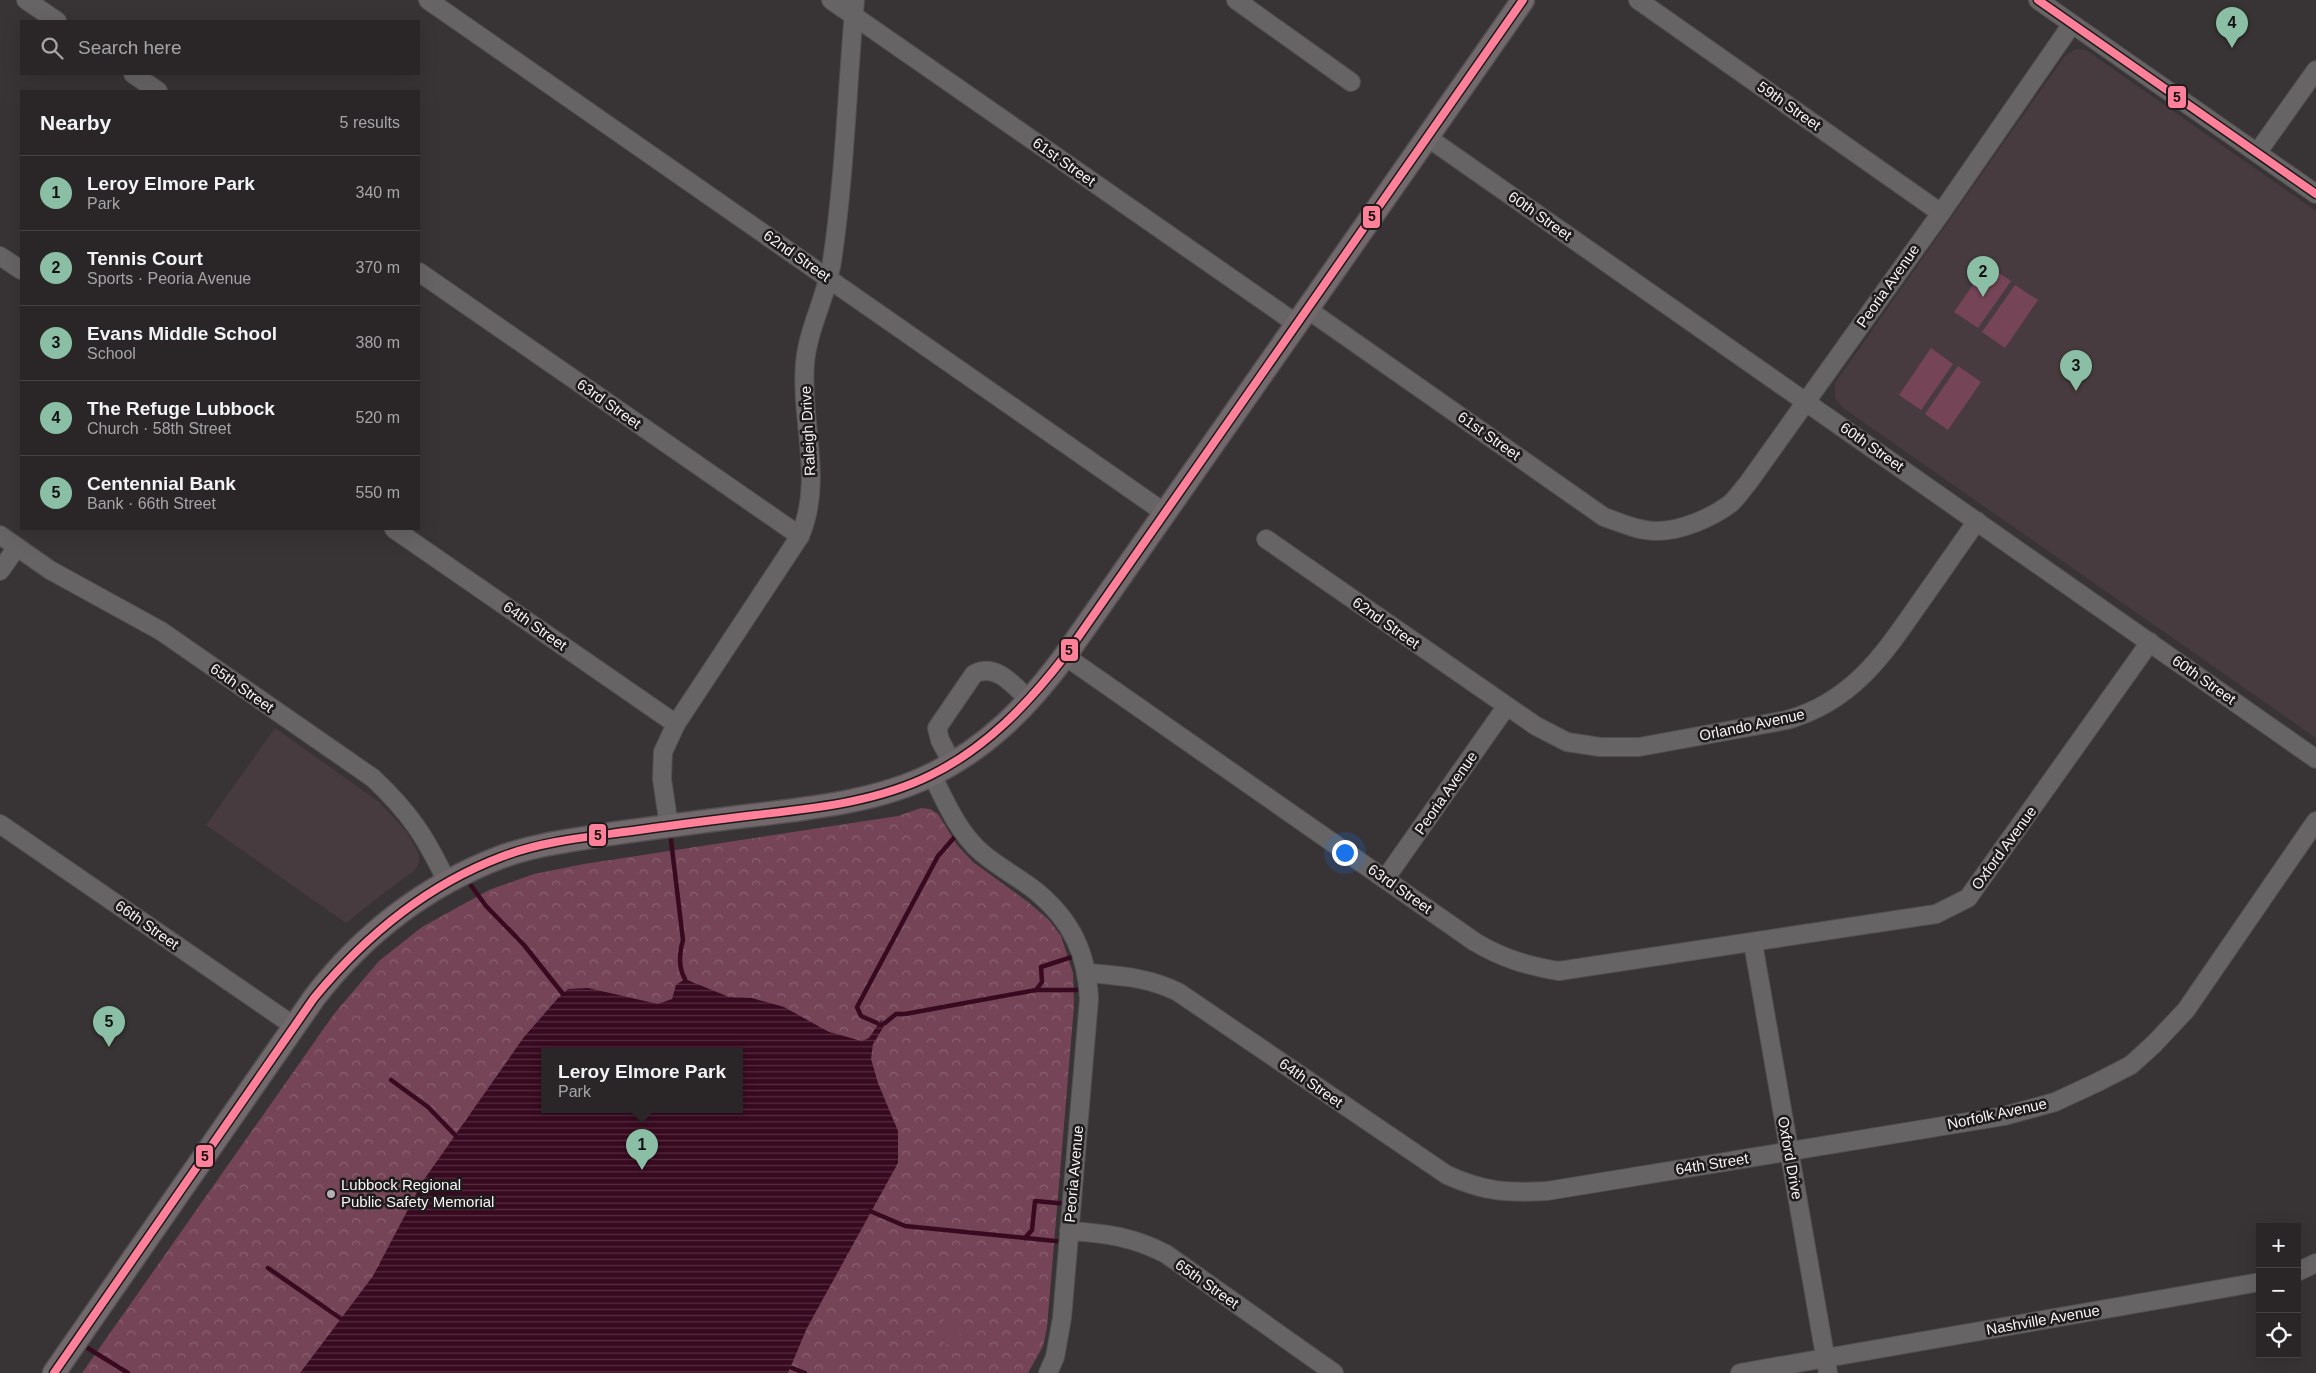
<!DOCTYPE html>
<meta charset="utf-8">
<style>
:root{--surface:#2a2628;--page:#363234;--text:#f1f3f6;--muted:#a5a5a8;--line:#464345;--accent:#8abfa5}
body{margin:0;font-family:Helvetica,sans-serif;background:var(--page);color:var(--text)}
.controls{position:absolute;right:15px;bottom:15px;display:grid;overflow:hidden;border-radius:0px;box-shadow:0 5px 20px #0002}
.controls button{width:45px;height:45px;display:grid;place-items:center;padding:0;border:0;border-bottom:1px solid var(--line);background:var(--surface);color:var(--text);font:25px sans-serif}
.you{position:absolute;left:1344px;top:852px;width:18px;height:18px;margin:-12px;border:4px solid #fff;border-radius:50%;background:#1a73e8;box-shadow:0 0 0 8px #1a73e833}
.badge{display:grid;place-items:center;width:32px;height:32px;border-radius:50%;background:var(--accent);color:#111;font-size:16px;font-weight:700}
.pin{position:absolute;translate:-50% -41px;filter:drop-shadow(0 1px 2px #0008)}
.pin::after{content:'';position:absolute;top:26px;width:18px;height:15px;background:inherit;clip-path:polygon(0 0,100% 0,50% 100%)}
.popup{position:absolute;left:541px;top:1048px;width:202px;height:65px;box-sizing:border-box;display:grid;place-content:center;border-radius:0px;background:var(--surface);filter:drop-shadow(0 1px 4px #0005);font-size:16px;white-space:nowrap;color:var(--muted)}
.popup b{font-size:19px;color:var(--text)}
.popup::after{content:'';position:absolute;left:50%;top:100%;margin-left:-10px;border:10px solid transparent;border-top-color:var(--surface)}
.list{margin:0;padding:0;list-style:none}
h2{display:flex;justify-content:space-between;align-items:center;height:65px;margin:0;padding:0 20px;font-size:21px}
h2 small{font-size:16px;font-weight:400;color:var(--muted)}
.list li{display:grid;grid-template-columns:32px 1fr auto;gap:15px;align-items:center;box-sizing:border-box;height:75px;padding:0 20px;border-top:1px solid var(--line)}
.list b{display:block;font-size:19px;white-space:nowrap}
.list p{margin:0;font-size:16px;white-space:nowrap;color:var(--muted)}
.list em{font-size:16px;font-style:normal;color:var(--muted)}
.icon{flex:none;width:28px;height:28px;fill:none;stroke:currentColor;stroke-width:2;stroke-linecap:round;stroke-linejoin:round}
.map{position:relative;flex:none;width:2316px;height:1373px;overflow:hidden}
.search{position:absolute;background:var(--surface);box-shadow:0 5px 20px #0002;left:20px;top:20px;width:400px;height:55px;display:flex;align-items:center;gap:12px;box-sizing:border-box;padding:0 18px;border-radius:0px;color:var(--muted);font-size:19px}
.panel{position:absolute;background:var(--surface);box-shadow:0 5px 20px #0002;left:20px;top:90px;width:400px;height:440px;border-radius:0px}
.map>svg:first-child{display:block}
</style>
<div class="map">
<svg width="2316" height="1373" viewBox="0 0 2316 1373">
<defs>
<pattern id="park-crowns" width="20" height="18" patternUnits="userSpaceOnUse" patternTransform="scale(1.25)"><rect width="20" height="18" fill="#754557"/><path d="M2 6a3 3 0 1 1 6 0M12 15a3 3 0 1 1 6 0" fill="none" stroke="#896070"/></pattern>
<pattern id="water-rules" width="6" height="5" patternUnits="userSpaceOnUse" patternTransform="scale(1.25)"><rect width="6" height="5" fill="#380a20"/><path d="M0 2.5h6" fill="none" stroke="#562e41"/></pattern>
</defs>
<rect width="100%" height="100%" fill="#383335"/>
<!-- built -->
<g fill="#483b40">
<path d="M2075,49L2086,50L2316,211V738L1843,408L1835,398V383L2064,57Z"/>
<path d="M275,728L379,802L407,832L419,854V863L415,870L376,899L346,923L206,825Z"/>
</g>
<!-- park -->
<path fill="url(#park-crowns)" fill-rule="evenodd" d="M921,808L930,809L938,814L957,845L973,862L1028,902L1049,920L1061,936L1073,973L1074,1006L1047,1327L1043,1346L1028,1373H82L334,1014L379,961L422,927L489,890L534,874L584,864L898,816ZM544,1051H740V1109H544Z"/>
<!-- garden -->
<g fill="#754557">
<path d="M1987,265L2011,281L1978,328L1954,312Z"/>
<path d="M2015,285L2038,300L2005,348L1982,332Z"/>
<path d="M1931,348L1953,364L1921,410L1899,395Z"/>
<path d="M1958,366L1981,382L1948,430L1925,414Z"/>
<path d="M946,1317L963,1330L950,1347L933,1334Z"/>
</g>
<!-- water -->
<path fill="url(#water-rules)" fill-rule="evenodd" d="M685,979L729,997L752,998L784,1007L829,1032L862,1041L869,1038L881,1020L885,1023L884,1026L873,1044L871,1059L878,1083L898,1131V1163L807,1328L788,1373H300L373,1276L423,1181L524,1037L558,998L568,989L588,988L658,1004L672,999L676,985ZM544,1051H740V1109H544Z"/>
<g fill="none" stroke-linecap="round" stroke-linejoin="round">
<!-- stream -->
<g stroke="#380a20" stroke-width="4.5">
<path d="M670,832L683,940C679,954 678,967 685,979"/>
<path d="M467,880L486,906L524,945L563,994"/>
<path d="M1036,990L1042,982L1041,967L1078,955"/>
<path d="M877,1023L861,1016L857,1007L938,856L959,832"/>
<path d="M885,1023L896,1014H905L1036,990H1085"/>
<path d="M391,1080L428,1107L456,1136"/>
<path d="M870,1211L905,1226L1065,1242"/>
<path d="M1025,1238L1032,1230L1035,1201L1068,1204"/>
<path d="M268,1268L340,1318"/>
<path d="M81,1344L128,1373"/>
<path d="M792,1368L805,1373"/>
</g>
<!-- minor casing -->
<g stroke="#534f51" stroke-width="20">
<g id="minor">
<path d="M26,0L57,21"/>
<path d="M428,0L1165,513"/>
<path d="M831,0L1297,324"/>
<path d="M1236,0L1351,82"/>
<path d="M1638,0L1941,213"/>
<path d="M2038,0L2316,194"/>
<path d="M133,74L158,91"/>
<path d="M1427,137L2316,759"/>
<path d="M2257,153L2316,70"/>
<path d="M0,256L21,270"/>
<path d="M419,272L800,536"/>
<path d="M1307,309L1604,517C1621,523 1639,531 1657,531C1681,531 1711,518 1730,504C1737,498 1742,490 1748,483L1941,213L2072,24"/>
<path d="M394,529L676,724"/>
<path d="M0,535L50,570L161,631L373,778C410,813 425,836 447,882"/>
<path d="M1266,539L1536,726L1567,742L1600,747H1639L1787,720C1851,702 1882,657 1918,605C1938,577 1957,549 1977,521"/>
<path d="M0,571L17,547"/>
<path d="M1065,656L1475,942C1502,958 1527,966 1559,971L1936,914L1968,898L2150,642"/>
<path d="M952,763L940,740L937,728L974,674C997,662 1015,687 1030,701"/>
<path d="M932,775C945,801 958,832 981,852C998,867 1020,878 1037,892C1072,921 1087,954 1089,999L1062,1318L1055,1357L1048,1373"/>
<path d="M0,824L294,1026"/>
<path d="M669,826L662,779L663,752L676,724L800,536C824,480 800,421 805,363C808,328 827,296 832,261C845,175 847,87 855,0"/>
<path d="M1385,879L1506,707"/>
<path d="M1753,943L1828,1373"/>
<path d="M1088,973C1121,976 1147,977 1178,992L1447,1175C1485,1192 1506,1193 1547,1191L2004,1116L2055,1102L2098,1082L2131,1065L2154,1044L2186,1010L2316,821"/>
<path d="M1069,1231C1105,1233 1134,1237 1166,1254L1334,1373"/>
<path d="M2297,1272L2316,1263"/>
<path d="M1740,1373L2260,1282"/>
</g>
</g>
<!-- major casing -->
<g stroke="#534f51" stroke-width="25">
<path id="major" d="M54,1373L314,998C363,934 425,886 501,857C536,844 574,840 610,834C661,827 713,820 764,814C820,807 880,800 931,775C988,747 1028,706 1065,656L1523,0"/>
</g>
<!-- minor -->
<use href="#minor" stroke="#666464" stroke-width="18"/>
<!-- major -->
<use href="#major" stroke="#72696c" stroke-width="22"/>
<!-- bus-1 casing -->
<g stroke="#1e1b1c" stroke-width="11">
<g id="bus-1">
<path d="M2038,0L2316,194"/>
<path d="M54,1373L314,998C365,936 425,886 501,857C542,841 588,837 632,831C673,825 714,820 755,815C815,808 877,802 931,775C986,748 1028,704 1065,656L1523,0"/>
</g>
</g>
<!-- bus-1 -->
<use href="#bus-1" stroke="#ff8098" stroke-width="8"/>
</g>
<!-- markers -->
<circle fill="#b5b0b1" stroke="#1e1b1c" stroke-width="2" cx="331" cy="1194" r="5"/>
<g text-anchor="middle" stroke-width="5" stroke-linejoin="round" paint-order="stroke">
<!-- street labels -->
<g font-size="15" fill="#f8f3f4" stroke="#1e1b1c">
<text transform="translate(1789 106) rotate(35)" y="5">59th Street</text>
<text transform="translate(1064 162) rotate(35)" y="5">61st Street</text>
<text transform="translate(1540 216) rotate(35)" y="5">60th Street</text>
<text transform="translate(797 256) rotate(35)" y="5">62nd Street</text>
<text transform="translate(1888 286) rotate(-55)" y="5">Peoria Avenue</text>
<text transform="translate(609 404) rotate(35)" y="5">63rd Street</text>
<text transform="translate(808 431) rotate(-93)" y="5">Raleigh Drive</text>
<text transform="translate(1489 436) rotate(35)" y="5">61st Street</text>
<text transform="translate(1872 447) rotate(35)" y="5">60th Street</text>
<text transform="translate(1386 623) rotate(35)" y="5">62nd Street</text>
<text transform="translate(535 626) rotate(35)" y="5">64th Street</text>
<text transform="translate(2204 680) rotate(35)" y="5">60th Street</text>
<text transform="translate(242 688) rotate(35)" y="5">65th Street</text>
<text transform="translate(1752 725) rotate(-12)" y="5">Orlando Avenue</text>
<text transform="translate(1446 793) rotate(-55)" y="5">Peoria Avenue</text>
<text transform="translate(2004 848) rotate(-54)" y="5">Oxford Avenue</text>
<text transform="translate(1400 889) rotate(35)" y="5">63rd Street</text>
<text transform="translate(147 925) rotate(35)" y="5">66th Street</text>
<text transform="translate(1311 1083) rotate(35)" y="5">64th Street</text>
<text transform="translate(1997 1114) rotate(-12)" y="5">Norfolk Avenue</text>
<text transform="translate(1790 1158) rotate(80)" y="5">Oxford Drive</text>
<text transform="translate(1712 1164) rotate(-9)" y="5">64th Street</text>
<text transform="translate(1074 1174) rotate(-85)" y="5">Peoria Avenue</text>
<text transform="translate(1207 1284) rotate(35)" y="5">65th Street</text>
<text transform="translate(2043 1320) rotate(-10)" y="5">Nashville Avenue</text>
</g>
<!-- poi labels -->
<g font-size="15" fill="#f8f3f4" stroke="#1e1b1c" text-anchor="start">
<text x="341" y="1190">Lubbock Regional<tspan x="341" dy="17">Public Safety Memorial</tspan></text>
</g>
</g>
<g stroke="#1e1b1c" stroke-width="2">
<rect x="2167" y="85" width="20" height="24" rx="5" fill="#ff8098"/>
<rect x="1362" y="205" width="19" height="24" rx="5" fill="#ff8098"/>
<rect x="1060" y="638" width="19" height="24" rx="5" fill="#ff8098"/>
<rect x="588" y="823" width="19" height="24" rx="5" fill="#ff8098"/>
<rect x="195" y="1144" width="19" height="24" rx="5" fill="#ff8098"/>
</g>
<g font-size="14" text-anchor="middle" font-weight="bold" fill="#111">
<text x="2177" y="102">5</text>
<text x="1372" y="221">5</text>
<text x="1069" y="655">5</text>
<text x="598" y="840">5</text>
<text x="205" y="1161">5</text>
</g>
</svg>
<div class="controls">
<button>+</button>
<button>−</button>
<button><svg class="icon" aria-label="locate" viewBox="0 0 24 24"><circle cx="12" cy="12" r="6"/><path d="M12 2v4M12 18v4M2 12h4M18 12h4"/></svg></button>
</div>
<div class="you"></div>
<div class="pin badge" style="left:642px;top:1170px">1</div>
<div class="popup"><b>Leroy Elmore Park</b>Park</div>
<div class="pin badge" style="left:1983px;top:297px">2</div>
<div class="pin badge" style="left:2076px;top:391px">3</div>
<div class="pin badge" style="left:2232px;top:48px">4</div>
<div class="pin badge" style="left:109px;top:1047px">5</div>
<div class="search"><svg class="icon" aria-label="search" viewBox="0 0 24 24"><circle cx="10" cy="10" r="6"/><path d="M15 15l6 6"/></svg>Search here</div>
<section class="panel">
<h2>Nearby<small>5 results</small></h2>
<ul class="list">
<li><span class="badge">1</span><div><b>Leroy Elmore Park</b><p>Park</p></div><em>340 m</em></li>
<li><span class="badge">2</span><div><b>Tennis Court</b><p>Sports · Peoria Avenue</p></div><em>370 m</em></li>
<li><span class="badge">3</span><div><b>Evans Middle School</b><p>School</p></div><em>380 m</em></li>
<li><span class="badge">4</span><div><b>The Refuge Lubbock</b><p>Church · 58th Street</p></div><em>520 m</em></li>
<li><span class="badge">5</span><div><b>Centennial Bank</b><p>Bank · 66th Street</p></div><em>550 m</em></li>
</ul>
</section>
</div>
